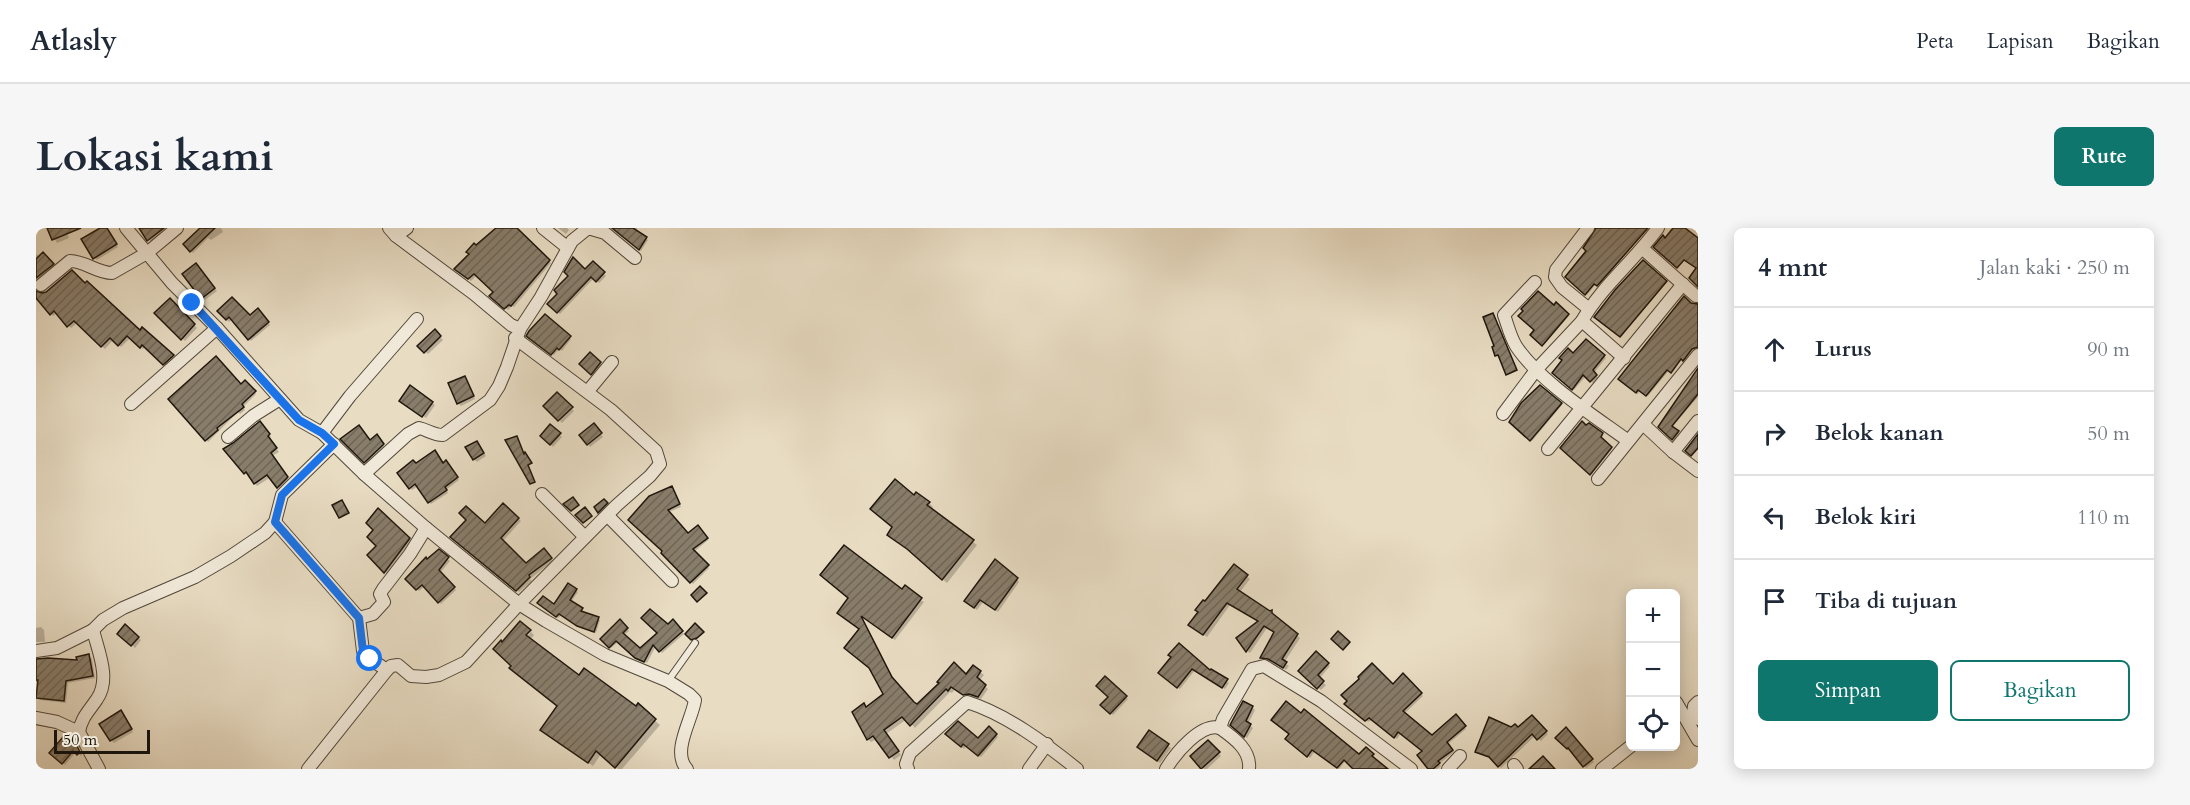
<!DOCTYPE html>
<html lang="id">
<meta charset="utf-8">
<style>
:root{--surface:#fff;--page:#f6f6f7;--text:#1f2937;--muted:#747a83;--line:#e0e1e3;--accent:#0f766e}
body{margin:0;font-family:Cardo,serif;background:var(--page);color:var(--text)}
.controls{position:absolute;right:18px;bottom:18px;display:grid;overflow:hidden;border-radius:9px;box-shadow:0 3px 15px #0003}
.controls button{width:54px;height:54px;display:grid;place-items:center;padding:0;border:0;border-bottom:2px solid var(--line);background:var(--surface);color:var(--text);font:30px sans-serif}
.scale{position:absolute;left:18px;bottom:15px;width:96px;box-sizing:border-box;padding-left:6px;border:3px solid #1f160c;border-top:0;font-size:16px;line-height:21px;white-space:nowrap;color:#1f160c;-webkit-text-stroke:4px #f0e8d8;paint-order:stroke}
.stop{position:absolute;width:18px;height:18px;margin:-14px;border:4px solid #1a73e8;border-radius:50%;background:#fff}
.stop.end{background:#1a73e8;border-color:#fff;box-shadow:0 2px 6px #0008}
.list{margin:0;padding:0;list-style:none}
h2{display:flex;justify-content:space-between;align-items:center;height:78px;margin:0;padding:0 24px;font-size:26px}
h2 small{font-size:20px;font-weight:400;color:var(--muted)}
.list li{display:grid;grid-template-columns:39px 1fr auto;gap:18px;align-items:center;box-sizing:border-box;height:84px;padding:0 24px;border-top:2px solid var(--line)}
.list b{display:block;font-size:22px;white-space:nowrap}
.list em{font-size:20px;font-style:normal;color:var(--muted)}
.actions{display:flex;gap:12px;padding:18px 24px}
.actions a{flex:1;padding:14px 0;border:2px solid var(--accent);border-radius:9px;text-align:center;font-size:21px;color:var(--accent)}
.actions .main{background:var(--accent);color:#fff}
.icon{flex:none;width:33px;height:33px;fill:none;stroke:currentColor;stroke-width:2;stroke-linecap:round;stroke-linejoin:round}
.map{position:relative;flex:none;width:1662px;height:541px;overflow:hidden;border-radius:9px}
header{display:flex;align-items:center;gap:36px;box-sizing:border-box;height:84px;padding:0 30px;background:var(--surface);border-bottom:2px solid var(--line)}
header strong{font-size:28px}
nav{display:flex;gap:33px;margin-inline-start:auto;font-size:21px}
.intro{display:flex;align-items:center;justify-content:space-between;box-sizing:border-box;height:144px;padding:0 36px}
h1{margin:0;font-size:42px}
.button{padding:15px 27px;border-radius:9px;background:var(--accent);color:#fff;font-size:21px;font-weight:700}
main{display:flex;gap:36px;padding:0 36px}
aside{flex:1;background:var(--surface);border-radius:9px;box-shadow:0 3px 15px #0003}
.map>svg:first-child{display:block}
</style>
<header>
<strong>Atlasly</strong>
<nav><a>Peta</a><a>Lapisan</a><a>Bagikan</a></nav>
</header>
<div class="intro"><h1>Lokasi kami</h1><a class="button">Rute</a></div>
<main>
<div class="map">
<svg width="1662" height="541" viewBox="0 0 1662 541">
<defs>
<pattern id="building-hatch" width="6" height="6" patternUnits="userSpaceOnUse" patternTransform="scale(1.5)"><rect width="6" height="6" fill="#887d6b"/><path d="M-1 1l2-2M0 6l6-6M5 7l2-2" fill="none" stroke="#6f6556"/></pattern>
</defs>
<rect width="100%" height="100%" fill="#e8dcc3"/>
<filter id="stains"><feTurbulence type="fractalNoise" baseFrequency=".00333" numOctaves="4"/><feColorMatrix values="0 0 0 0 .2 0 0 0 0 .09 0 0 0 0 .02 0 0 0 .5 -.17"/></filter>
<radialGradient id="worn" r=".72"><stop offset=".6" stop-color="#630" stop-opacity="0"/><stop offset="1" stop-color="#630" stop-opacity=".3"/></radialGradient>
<!-- shadow -->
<g fill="#0003">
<path d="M13,0H29L33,10L21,15Z"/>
<path d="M66,0L71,1L82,19L61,32L59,30Z"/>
<path d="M105,0H133L115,14Z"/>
<path d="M168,0H185L187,4L175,12L172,10L157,25L149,16Z"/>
<path d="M463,0H480L515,35L478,79L476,78L472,82L455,68L459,65L441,47L435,53L422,43L440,19Z"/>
<path d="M522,0H531L533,2L530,6Z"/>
<path d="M577,0H601L600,4L612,12L605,23Z"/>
<path d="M1560,0H1612L1563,58L1560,56L1551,67L1531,49L1552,23Z"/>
<path d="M0,26L4,29L7,26L20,40L0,60Z"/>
<path d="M1607,34L1630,55L1585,109L1560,89Z"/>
<path d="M557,35L570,48L563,55L558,50L524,86L513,76Z"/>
<path d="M162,40L181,63L169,72L166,70Z"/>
<path d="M134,72L161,100L149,113L120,85Z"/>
<path d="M7,76L104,104L106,101L139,130L130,138L109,119L107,121L94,110L85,119L77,112L69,121L41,95L35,100L21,85L17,88Z"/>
<path d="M1520,77L1533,88L1508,117L1496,107Z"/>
<path d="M1662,77V107L1612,168L1604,162L1602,166L1584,151L1659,78Z"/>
<path d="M222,82L234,97L215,113L196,91L193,94L183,83L214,89Z"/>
<path d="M509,88L535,111L526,123L523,121L518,127L494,110Z"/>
<path d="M399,103L407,112L392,126L383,118Z"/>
<path d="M1550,113L1570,130L1558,145L1562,150L1557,155L1550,148L1538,162L1518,145L1527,132L1537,128Z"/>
<path d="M554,126L567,138L558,148L545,136Z"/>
<path d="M1662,145V169L1636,199L1643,205L1638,212L1624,198Z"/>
<path d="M428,149L439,171L425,178L422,175Z"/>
<path d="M209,154L220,166L207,179L209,182L204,186L202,184L172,214L134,171L205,158Z"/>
<path d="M375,159L399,177L390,190L368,175Z"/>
<path d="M1505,159L1526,177L1496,213L1475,194Z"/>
<path d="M521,166L538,183L526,195L509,178Z"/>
<path d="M1553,197L1567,207L1564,210L1576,221L1556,246L1526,220Z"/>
<path d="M226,198L235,209L233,211L243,224L236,228L254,253L245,262L235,249L221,258L213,246L209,245Z"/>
<path d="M514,198L526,209L517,219L506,208Z"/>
<path d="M560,200L567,209L554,219L552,216Z"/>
<path d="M340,208L350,220L332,236L307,211L334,213Z"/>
<path d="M443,217L450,228L441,234L438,231Z"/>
<path d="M380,237H412L423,252L410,262L412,265L395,276L382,258L376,262L374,260Z"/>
<path d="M637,262L645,279L633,284L652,307L664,301L672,312L658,324L673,340L657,356L627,325L614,269Z"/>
<path d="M879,269L893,275L897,279L895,282L941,317L911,355L877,325L858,299Z"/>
<path d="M467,277L485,293L467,313L490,337L511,325L517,333L494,351L496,353L483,364L418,311L432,292L449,297Z"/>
<path d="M343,282L376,313L351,346L333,327L342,318Z"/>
<path d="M403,323L414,333L404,345L420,362L405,376L389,358L383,363L371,351Z"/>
<path d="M1198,338L1214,351L1204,364L1234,385L1236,384L1239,389L1264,410L1248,435L1253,438L1250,442L1236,433L1228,432L1226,430L1239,404L1231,400L1214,425L1211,423L1202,410L1223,394L1194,377L1171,409L1157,399L1169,375Z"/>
<path d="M981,351L983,354L962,384L947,374L941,382L933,376Z"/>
<path d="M533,357L542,364L535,374L542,390L548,382L547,385L564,392L560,405L545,399L525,387L522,390L503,375L518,378Z"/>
<path d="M866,363L888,374L859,412L825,387L859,454L881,478L931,448L938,439L948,447L943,453L952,461L945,471L937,469L932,470L919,461L916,465L914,464L879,500L871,491L850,506L865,527L858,532L841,511L835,514L832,511L828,477L831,480L849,466L824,402L806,388Z"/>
<path d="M584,394L593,403L588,407L603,422L637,394L648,406L626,425L620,418L611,435L603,432L583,413L575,420L566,411Z"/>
<path d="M89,398L105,412L99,420L83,405Z"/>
<path d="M5,399L8,402L9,414H0V400Z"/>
<path d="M495,404L498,407L494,412L543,450L600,480L602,478L624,497L586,541H582L565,526L557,538L511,506L523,478L484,412L486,414Z"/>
<path d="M1280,425L1294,438L1283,451L1290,457L1285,462L1264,443Z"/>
<path d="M53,428L56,431L59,450L32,455L30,475L4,472L1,469L3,454H0V433L43,434Z"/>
<path d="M1137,429L1174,444L1175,443L1193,455L1189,461L1159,442L1144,461L1126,447Z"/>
<path d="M1367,447L1387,468L1368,486L1396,509L1420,489L1430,501L1412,516L1418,524L1403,536L1405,538L1401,541H1394L1388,524L1365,505L1361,511L1336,492L1332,494L1310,476L1357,458Z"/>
<path d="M1069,450L1092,471L1077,487L1066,477L1074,469Z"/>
<path d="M1216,479L1219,482L1212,496L1217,500L1211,510L1196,497Z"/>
<path d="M88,487L97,504L78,515L75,512Z"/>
<path d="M1496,489L1512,506L1505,513L1499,508L1465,540L1457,531L1441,523L1476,501H1482Z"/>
<path d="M953,500L962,509L945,529L930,518L928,521L911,506L942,512Z"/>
<path d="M1530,501L1558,534L1550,540L1535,521L1521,510Z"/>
<path d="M1113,504L1135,520L1124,535L1105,521Z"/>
<path d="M1251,511L1323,528L1330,521L1339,529L1310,532L1303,541L1279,523L1274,530Z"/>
<path d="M1172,514L1185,528L1171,541H1168L1156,528Z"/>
<path d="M39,515L46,527L45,528L40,524L29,537L15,525Z"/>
</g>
<!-- building -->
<g fill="url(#building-hatch)" stroke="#1f160c" stroke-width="1.5">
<path d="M11,0H45L16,12Z"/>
<path d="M64,0H71L81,16L57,31L45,11Z"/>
<path d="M103,0H128L111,13Z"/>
<path d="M164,0H179L154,24L147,16Z"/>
<path d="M460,0H481L514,32L475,78L473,77L468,81L453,68L457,64L438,46L432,51L418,41L433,26L430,24L438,15L440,17Z"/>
<path d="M576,0H597L611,9L603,22Z"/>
<path d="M1560,0H1612L1561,58L1558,56L1549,67L1529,49L1550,23L1547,20Z"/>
<path d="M1637,0H1649L1662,10V59L1653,50L1660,40L1648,32L1641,40L1617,19L1627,7L1629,10Z"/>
<path d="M7,24L18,36L0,50V31Z"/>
<path d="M537,29L549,41L557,33L569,44L560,54L555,49L521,85L511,76L521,66L518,62L532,48L528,44Z"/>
<path d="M1607,32L1631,53L1584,109L1558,89L1579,62Z"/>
<path d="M160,35L179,60L165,71L146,46Z"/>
<path d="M36,42L49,55L51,53L104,102L106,99L138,127L127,137L106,117L104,120L91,108L82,118L74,110L65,119L38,93L31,99L18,83L14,87L0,70V63L6,65L10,64Z"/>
<path d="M1502,63L1518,77L1520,74L1533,86L1506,118L1494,107L1498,102L1482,88L1487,83L1485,81Z"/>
<path d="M1648,68L1655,75L1662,76V119L1656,121L1647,133L1645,131L1635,145L1631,142L1610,168L1602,162L1600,165L1582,151Z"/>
<path d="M196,69L214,87L222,80L233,94L212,112L193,89L190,92L181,83Z"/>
<path d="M134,70L159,96L145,112L118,85Z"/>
<path d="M1457,85L1481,142L1470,147L1462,127L1459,128L1456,119L1458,118L1447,89Z"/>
<path d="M509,86L535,108L523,122L521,120L515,127L490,108L493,103Z"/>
<path d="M399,101L405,108L388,125L381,118Z"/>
<path d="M1550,111L1569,127L1557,142L1561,147L1554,154L1547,147L1536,162L1516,145L1526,132L1523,130L1532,120L1537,125Z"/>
<path d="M554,124L565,134L555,147L543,136Z"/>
<path d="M180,128L205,156L209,152L220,163L206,176L208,179L181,200L182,202L169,213L132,171Z"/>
<path d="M1662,140V166L1636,198L1643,203L1636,212L1622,199Z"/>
<path d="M429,148L438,168L421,176L412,155Z"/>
<path d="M374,157L397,174L386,189L363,173Z"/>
<path d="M1504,157L1526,175L1494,213L1473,194L1485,175Z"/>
<path d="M521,164L537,179L522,193L507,178Z"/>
<path d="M224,193L234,206L232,208L241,220L235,225L252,249L241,260L231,247L218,256L210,244L208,246L187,221L197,215Z"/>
<path d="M1546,193L1550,197L1553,195L1567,205L1565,209L1576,219L1554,247L1524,220Z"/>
<path d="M558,195L566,205L551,217L543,207Z"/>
<path d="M514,196L525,205L514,217L504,208Z"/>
<path d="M323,197L334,212L341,206L348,216L328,235L304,211Z"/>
<path d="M1662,206V220L1655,228L1649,223Z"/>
<path d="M481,208L488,226L489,224L496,235L492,237L499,254L494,256L469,212Z"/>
<path d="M441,213L448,225L437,232L429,219Z"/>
<path d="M399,222L407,235L410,232L422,249L409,259L411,262L392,275L379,256L373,261L361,245L377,232L380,235Z"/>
<path d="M859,251L878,267L880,264L894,274L891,277L938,312L906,352L871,321L851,307L856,299L834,281Z"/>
<path d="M636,258L644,276L632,282L652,305L662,297L672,310L657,321L673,337L654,355L625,325L626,323L592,292L613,268Z"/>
<path d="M537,269L543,277L535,283L527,276Z"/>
<path d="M568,271L572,275L562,285L558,279Z"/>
<path d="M306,272L313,285L303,290L296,277Z"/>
<path d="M467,275L483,290L465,310L490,335L508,320L516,330L493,347L494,349L480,363L414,309L430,292L423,285L430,278L449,295Z"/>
<path d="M549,279L556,288L547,295L539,287Z"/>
<path d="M342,280L374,310L348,345L331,327L340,318L331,309L337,302L330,295Z"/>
<path d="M808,317L866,361L869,357L886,370L856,410L825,388L856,449L878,474L881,476L903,455L901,454L918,434L930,446L937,437L945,443L941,449L950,457L942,469L933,466L927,467L915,459L912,463L910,461L874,498L866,489L848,502L863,523L853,530L837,508L831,512L816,484L828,475L830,479L847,466L833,440L808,420L823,401L801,385L812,370L784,347Z"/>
<path d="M403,321L413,329L403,342L419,359L402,375L386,357L380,362L369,351L390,329L391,331Z"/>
<path d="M959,331L982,350L959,382L944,372L938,380L928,373Z"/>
<path d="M1198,336L1212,347L1201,361L1234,383L1236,382V385L1262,406L1246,431L1251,434L1247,440L1232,431L1224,430L1238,404L1228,398L1210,424L1200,410L1222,393L1191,375L1167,407L1152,397L1162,384L1159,382L1167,372L1169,373Z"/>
<path d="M532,355L541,361L534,372L547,380L545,383L563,389L558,404L541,398L523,386L520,389L501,375L507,368L518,376Z"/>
<path d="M664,358L671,365L661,374L655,367Z"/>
<path d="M614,381L632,396L637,391L647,403L623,424L617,417L608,434L599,430L580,413L573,420L564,411L584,391L592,400L587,405L604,420L621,405L605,390Z"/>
<path d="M484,393L495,402L490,407L543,447L548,440L600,478L602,475L620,491L579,540L560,523L552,535L504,502L521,478L473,440L475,438L457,421L465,412L466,414Z"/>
<path d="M659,395L668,404L661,410L655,412L649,406Z"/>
<path d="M89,396L103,409L95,418L81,406Z"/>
<path d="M1302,403L1314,414L1307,422L1295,411Z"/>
<path d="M1143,415L1174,442L1175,441L1192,451L1186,460L1156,441L1141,460L1122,445L1135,429L1132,427Z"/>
<path d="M1280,423L1293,435L1282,447L1288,453L1281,461L1262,443Z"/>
<path d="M53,426L57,448L30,453L28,473L0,470L2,452H0V431L12,430L41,432L40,429Z"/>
<path d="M1336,435L1357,456L1367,445L1386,465L1367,483L1396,507L1420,486L1430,498L1411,514L1417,522L1402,533L1404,535L1397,541H1392L1381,527L1386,523L1362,504L1358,510L1333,490L1329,493L1308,476L1311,473L1305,467L1323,451L1322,449Z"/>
<path d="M1069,448L1091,468L1074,486L1064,477L1072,469L1060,458Z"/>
<path d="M1207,473L1217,478L1210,493L1215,496L1208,509L1194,497Z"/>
<path d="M1250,473L1265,485L1268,481L1323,526L1330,519L1338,526L1336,528L1352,541H1317L1308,532L1301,540L1276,522L1271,529L1249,511L1253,506L1235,492Z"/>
<path d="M85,482L96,501L74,513L63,496Z"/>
<path d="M1496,487L1511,503L1501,512L1496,506L1462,539L1453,529L1439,524L1453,489L1475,499L1479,496L1482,499Z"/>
<path d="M922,493L942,510L953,498L961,506L942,528L927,516L925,519L909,506Z"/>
<path d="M1530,499L1557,531L1547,539L1532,520L1531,521L1519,510Z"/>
<path d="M1113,502L1133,516L1121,533L1101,519Z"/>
<path d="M29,507L37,510L44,524L41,527L37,523L26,536L13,525Z"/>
<path d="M1172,512L1184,524L1165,541L1154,528Z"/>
<path d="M1507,528L1519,541H1493Z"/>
</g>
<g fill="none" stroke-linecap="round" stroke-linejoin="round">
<!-- lane casing -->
<g stroke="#51483a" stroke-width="8">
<path id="lane" d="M632,453L659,415"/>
</g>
<!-- street casing -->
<g stroke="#51483a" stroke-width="14">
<g id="street">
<path d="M90,0L136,55L181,100L263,192L286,205L328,246L390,300L483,376L510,393L569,427L632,453L653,466L659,472C656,492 635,524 651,541"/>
<path d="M353,0L360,8L438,66L475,97L484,101"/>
<path d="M507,0L532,20"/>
<path d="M1552,0L1520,42L1519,49L1526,59L1553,81"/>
<path d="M360,8L371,0"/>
<path d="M1607,21L1660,68"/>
<path d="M1499,54L1468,87C1472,98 1474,108 1480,118C1502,152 1558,188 1591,212"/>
<path d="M5,57L34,33C49,33 61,45 76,45L111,25L141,0"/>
<path d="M1588,130L1546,93C1565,59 1599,32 1622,0"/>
<path d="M552,163L576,134"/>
<path d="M95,176L181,100"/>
<path d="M1467,186L1500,142L1546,93"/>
<path d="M1607,196L1637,224L1662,243"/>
<path d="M286,205L314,168L381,91"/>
<path d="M192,209L217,188L244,171"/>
<path d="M1512,221L1647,56"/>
<path d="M1637,224L1662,193"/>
<path d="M328,246L372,206L383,200C392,202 397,207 407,207L454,172L463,158L471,139L484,101L505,69L536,13L552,0L569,5L599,30"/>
<path d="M1562,251L1662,127"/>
<path d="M506,266L549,309"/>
<path d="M572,288L636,353"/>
<path d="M239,294L323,390L327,423L334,431L351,442"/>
<path d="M323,390L337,386L348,374L344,366L347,361L374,326L390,300"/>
<path d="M0,423L21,420L57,402"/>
<path d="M1640,474L1662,512"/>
<path d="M1662,474L1658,478L1657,485L1662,491"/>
<path d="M0,490L21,494L43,504"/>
<path d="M1184,500C1198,510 1215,522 1213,541"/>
<path d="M1478,537L1481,541"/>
<path d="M63,541L43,504C45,490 53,483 61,471C75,451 62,423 57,402L67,392L87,380L159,349L195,328L229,305L239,294L246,267L298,216"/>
<path d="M272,541L351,442L355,438L362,437L375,448L390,449L403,447L430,434L483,376L581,277L614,248L624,236L620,223L575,182L479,110"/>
<path d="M872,541L870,536L874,525L931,474C970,486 1010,516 1041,541"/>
<path d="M993,541L1011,516"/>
<path d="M1130,541C1139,526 1165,494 1184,500L1187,491L1216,441L1228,438L1285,473L1375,541"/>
<path d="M1412,541L1424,528"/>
<path d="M1566,541L1595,518"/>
</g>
</g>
<!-- lane -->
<use href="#lane" stroke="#f0e8d8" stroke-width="6"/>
<!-- street -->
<use href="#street" stroke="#f0e8d8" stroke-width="12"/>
</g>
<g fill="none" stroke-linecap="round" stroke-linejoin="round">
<!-- route -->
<path stroke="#1a73e8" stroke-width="8" d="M156,75L263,192L286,205L298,216L246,267L239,294L323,390L327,423L334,431"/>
</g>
<rect width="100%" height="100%" filter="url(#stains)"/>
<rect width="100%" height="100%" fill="url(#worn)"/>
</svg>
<div class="controls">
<button>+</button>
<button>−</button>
<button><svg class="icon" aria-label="locate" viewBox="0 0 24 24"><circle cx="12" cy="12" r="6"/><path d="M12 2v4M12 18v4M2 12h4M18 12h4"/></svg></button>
</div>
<div class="scale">50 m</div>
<div class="stop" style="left:334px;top:431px"></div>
<div class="stop end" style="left:156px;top:75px"></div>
</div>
<aside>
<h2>4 mnt<small>Jalan kaki · 250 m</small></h2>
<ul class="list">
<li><svg class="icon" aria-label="ahead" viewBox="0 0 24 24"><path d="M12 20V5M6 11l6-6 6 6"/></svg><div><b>Lurus</b></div><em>90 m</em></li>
<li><svg class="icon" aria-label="right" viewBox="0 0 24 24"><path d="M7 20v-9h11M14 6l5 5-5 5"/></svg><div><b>Belok kanan</b></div><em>50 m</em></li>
<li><svg class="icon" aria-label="left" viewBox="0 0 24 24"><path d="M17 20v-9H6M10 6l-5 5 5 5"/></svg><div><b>Belok kiri</b></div><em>110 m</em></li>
<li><svg class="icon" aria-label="arrive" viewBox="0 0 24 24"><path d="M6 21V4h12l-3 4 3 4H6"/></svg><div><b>Tiba di tujuan</b></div></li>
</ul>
<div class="actions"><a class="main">Simpan</a><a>Bagikan</a></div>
</aside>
</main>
